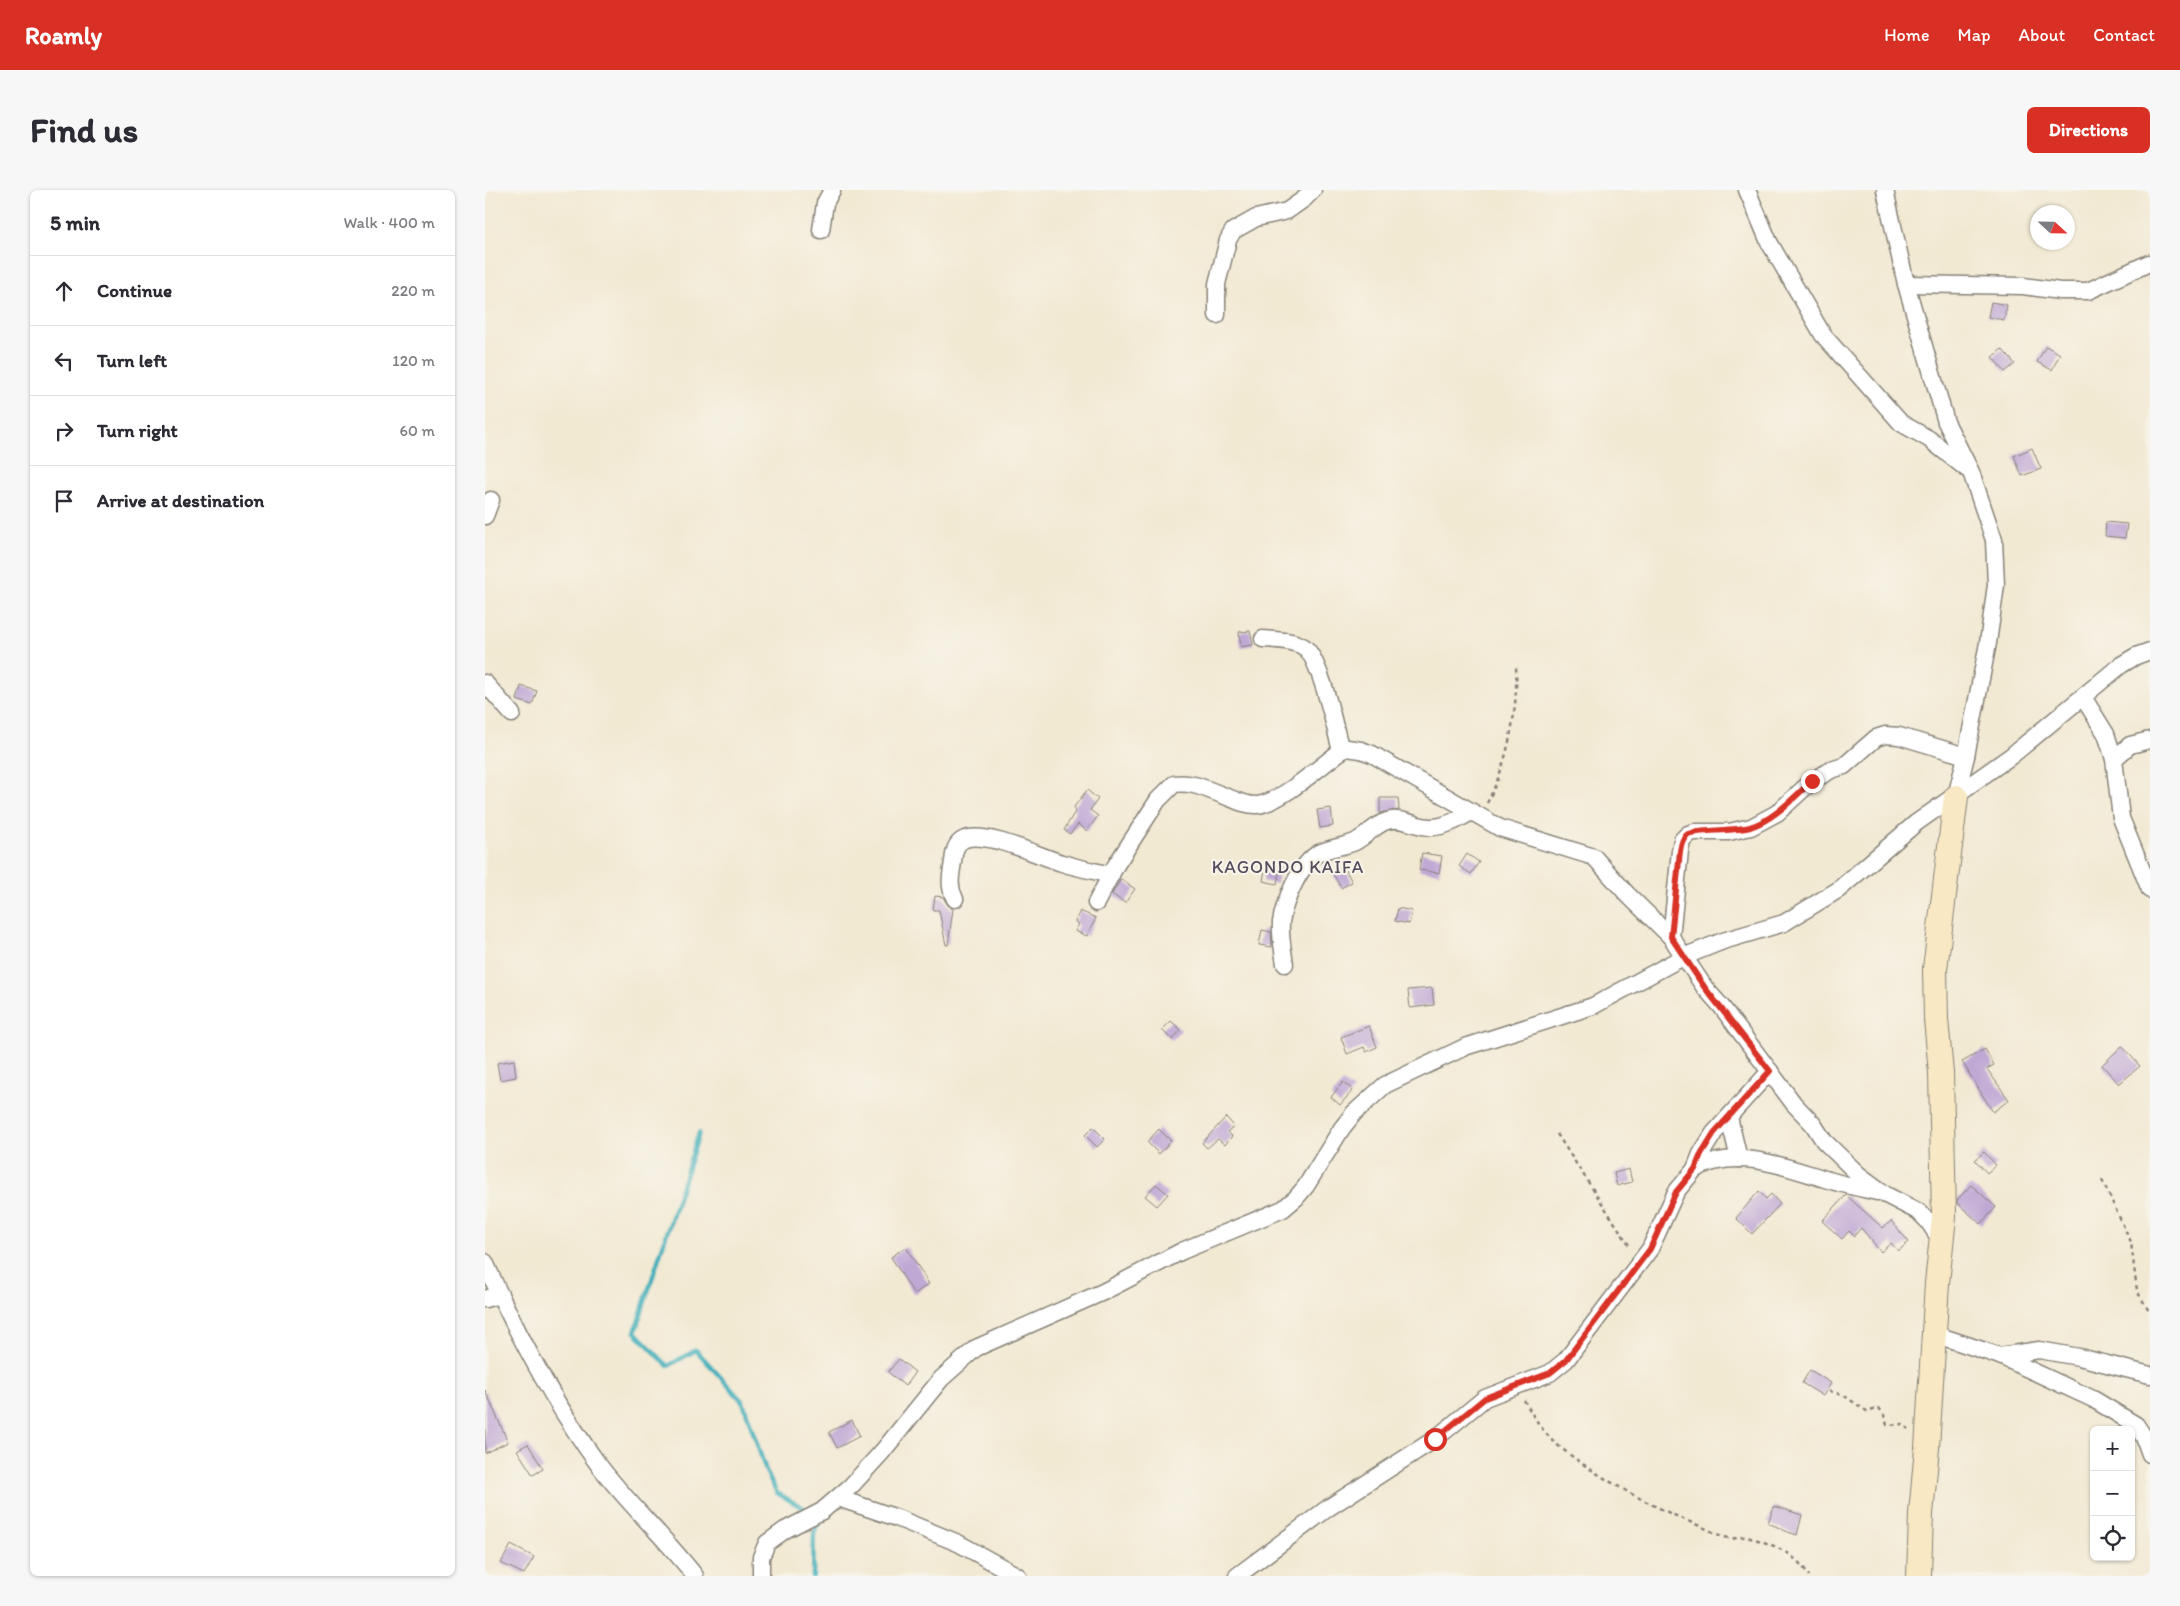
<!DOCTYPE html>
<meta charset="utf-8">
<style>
:root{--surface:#fff;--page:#f7f7f7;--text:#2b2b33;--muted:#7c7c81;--line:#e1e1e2;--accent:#d93025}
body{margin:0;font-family:Itim,sans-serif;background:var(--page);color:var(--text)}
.controls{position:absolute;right:15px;bottom:15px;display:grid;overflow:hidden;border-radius:8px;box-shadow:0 1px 4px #0004}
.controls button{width:45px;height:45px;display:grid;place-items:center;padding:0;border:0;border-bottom:1px solid var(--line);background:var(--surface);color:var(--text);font:25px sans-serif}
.compass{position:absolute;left:1545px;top:15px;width:45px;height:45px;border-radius:50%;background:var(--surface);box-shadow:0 1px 4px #0004;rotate:112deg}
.stop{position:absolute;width:15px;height:15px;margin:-11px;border:4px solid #d93025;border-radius:50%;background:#fff}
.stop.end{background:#d93025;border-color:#fff;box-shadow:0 1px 5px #0008}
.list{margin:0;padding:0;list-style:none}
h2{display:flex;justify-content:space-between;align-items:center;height:65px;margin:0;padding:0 20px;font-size:21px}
h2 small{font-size:16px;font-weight:400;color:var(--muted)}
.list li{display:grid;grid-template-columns:32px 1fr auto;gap:15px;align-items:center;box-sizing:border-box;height:70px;padding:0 20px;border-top:1px solid var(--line)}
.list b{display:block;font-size:19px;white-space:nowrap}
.list em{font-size:16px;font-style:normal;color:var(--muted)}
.icon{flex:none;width:28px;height:28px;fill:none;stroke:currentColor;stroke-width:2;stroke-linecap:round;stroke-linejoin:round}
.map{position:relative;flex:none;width:1665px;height:1386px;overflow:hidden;border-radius:8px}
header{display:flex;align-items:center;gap:30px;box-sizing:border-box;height:70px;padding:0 25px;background:var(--accent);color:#fff}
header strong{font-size:24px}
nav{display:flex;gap:28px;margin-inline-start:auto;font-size:18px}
.intro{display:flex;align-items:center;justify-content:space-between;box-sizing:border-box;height:120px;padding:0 30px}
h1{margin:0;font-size:35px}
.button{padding:12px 22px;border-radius:8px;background:var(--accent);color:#fff;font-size:18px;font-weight:700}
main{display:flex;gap:30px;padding:0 30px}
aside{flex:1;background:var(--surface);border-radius:8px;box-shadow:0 1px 4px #0004}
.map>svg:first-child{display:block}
</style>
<header>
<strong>Roamly</strong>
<nav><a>Home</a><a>Map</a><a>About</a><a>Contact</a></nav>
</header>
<div class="intro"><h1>Find us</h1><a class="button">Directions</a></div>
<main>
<aside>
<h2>5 min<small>Walk · 400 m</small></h2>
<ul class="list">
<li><svg class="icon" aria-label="ahead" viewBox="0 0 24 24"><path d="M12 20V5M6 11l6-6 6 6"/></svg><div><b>Continue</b></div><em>220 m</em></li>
<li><svg class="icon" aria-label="left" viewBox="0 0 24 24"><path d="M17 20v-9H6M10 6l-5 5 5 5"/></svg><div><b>Turn left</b></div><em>120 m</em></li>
<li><svg class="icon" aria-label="right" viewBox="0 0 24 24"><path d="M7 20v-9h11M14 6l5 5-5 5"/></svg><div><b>Turn right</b></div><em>60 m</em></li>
<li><svg class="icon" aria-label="arrive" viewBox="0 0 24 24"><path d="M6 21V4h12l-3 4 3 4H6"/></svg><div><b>Arrive at destination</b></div></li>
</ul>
</aside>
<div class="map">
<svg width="1665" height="1386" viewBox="0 0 1665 1386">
<rect width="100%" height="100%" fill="#f7f3e8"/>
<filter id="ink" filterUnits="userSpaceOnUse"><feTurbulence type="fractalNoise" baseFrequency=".02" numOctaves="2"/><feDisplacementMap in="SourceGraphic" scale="10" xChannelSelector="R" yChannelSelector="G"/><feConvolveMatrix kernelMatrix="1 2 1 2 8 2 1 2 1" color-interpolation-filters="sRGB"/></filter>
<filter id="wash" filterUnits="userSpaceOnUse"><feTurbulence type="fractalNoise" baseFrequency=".0096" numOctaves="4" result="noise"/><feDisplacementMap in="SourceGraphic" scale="20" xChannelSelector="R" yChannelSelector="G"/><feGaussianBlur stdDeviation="1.12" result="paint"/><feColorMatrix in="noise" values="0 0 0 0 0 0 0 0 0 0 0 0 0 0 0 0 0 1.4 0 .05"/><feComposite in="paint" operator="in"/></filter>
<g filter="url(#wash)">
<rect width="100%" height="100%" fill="#f2e9d3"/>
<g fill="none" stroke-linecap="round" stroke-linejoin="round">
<!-- stream -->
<g stroke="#41b0bc" stroke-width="4.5">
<path d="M214,943L150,1142L183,1176L211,1160L258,1212L281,1281L292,1303L320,1319"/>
<path d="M328,1386L329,1344L334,1330"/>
</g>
</g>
<g id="blocks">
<!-- building -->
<g fill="#c0a8d5">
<path d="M1506,112L1522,115L1519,130L1503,127Z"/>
<path d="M1561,156L1575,164L1567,180L1552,172Z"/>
<path d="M1517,159L1530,174L1520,182L1507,167Z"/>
<path d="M1547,258L1556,279L1537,286L1529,266Z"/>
<path d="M1621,332L1642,334L1640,348L1620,346Z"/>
<path d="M765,441L768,455L756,457L754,442Z"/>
<path d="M36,496L52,501L47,515L32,510Z"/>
<path d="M602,600L613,609L605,620L613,626L602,641L593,634L585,644L579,640L591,620L589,617Z"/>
<path d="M895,608H913L914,620L895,623Z"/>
<path d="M846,618L848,636L835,638L832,620Z"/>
<path d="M937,663L957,666L954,683L934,680Z"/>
<path d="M982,664L994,672L986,684L974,676Z"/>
<path d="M781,675L795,677L792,694L778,691Z"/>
<path d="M859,677L867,692L856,698L848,684Z"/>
<path d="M636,689L650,699L640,713L627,704Z"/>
<path d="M450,706L458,707L464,717L468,719L463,755H461L454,720H448Z"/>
<path d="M913,718L927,721L924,734L910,731Z"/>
<path d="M595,721L611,728L602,746L590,741L594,734L590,732Z"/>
<path d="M777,740L786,742L787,757L774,755Z"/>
<path d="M947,798L949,815L925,818L923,800Z"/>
<path d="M686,831L696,840L687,850L677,840Z"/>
<path d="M884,836L892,857L881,862L879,857L862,864L856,847Z"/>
<path d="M1637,856L1655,876L1634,894L1617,875Z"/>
<path d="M1500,859L1509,875L1502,879L1524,910L1508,922L1477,872Z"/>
<path d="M29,870L31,887L15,890L12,873Z"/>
<path d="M858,892L868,900L855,915L846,907Z"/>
<path d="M741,927L749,936L742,942L747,946L740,955L733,949L722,958L717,953Z"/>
<path d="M608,937L620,949L612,957L600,945Z"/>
<path d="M674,939L686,951L674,964L662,952Z"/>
<path d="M1499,962L1511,975L1502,983L1490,970Z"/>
<path d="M1144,979L1147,992L1132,996L1129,983Z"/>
<path d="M671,994L683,1004L672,1016L660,1006Z"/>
<path d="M1486,995L1511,1017L1496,1034L1472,1013V1010Z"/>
<path d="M1274,1001L1281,1009L1286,1004L1295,1014L1267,1044L1251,1028Z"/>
<path d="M1361,1005L1398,1038L1406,1031L1424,1052L1413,1061L1406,1053L1396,1062L1376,1038L1369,1046L1364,1041L1357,1049L1337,1031Z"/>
<path d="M421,1057L444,1094L429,1104L406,1067Z"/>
<path d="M414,1169L430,1182L420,1196L403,1182Z"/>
<path d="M1325,1180L1346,1193L1338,1206L1317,1193Z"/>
<path d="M0,1200L23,1252L0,1263Z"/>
<path d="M367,1230L375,1246L352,1258L344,1242Z"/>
<path d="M43,1254L58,1279L48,1285L32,1260Z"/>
<path d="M1289,1316L1317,1325L1312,1345L1297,1340V1339L1283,1333Z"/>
<path d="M26,1355L49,1367L39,1384L16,1373Z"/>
</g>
</g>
</g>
<g filter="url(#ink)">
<use href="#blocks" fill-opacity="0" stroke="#878278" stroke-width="1"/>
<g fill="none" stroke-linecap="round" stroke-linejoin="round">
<!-- street casing -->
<g stroke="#878278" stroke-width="19">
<g id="street">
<path d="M1262,0L1284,52L1338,145L1416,233L1444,249L1482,279"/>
<path d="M1400,0L1421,94L1461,232L1486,282L1509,350L1511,395L1503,453L1481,566L1471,607"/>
<path d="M336,40L340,13L347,0"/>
<path d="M1421,94L1538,96L1575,101H1603L1664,73"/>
<path d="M732,125V94L743,50L748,41L771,28L802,21L819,9L828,0"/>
<path d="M0,326L6,310"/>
<path d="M778,449C791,450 807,450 819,457C836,469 850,539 856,561"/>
<path d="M0,493L27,524"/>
<path d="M1598,507L1621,544L1629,569L1636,628L1665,700"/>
<path d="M1629,569L1645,555L1665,550"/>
<path d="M470,709C463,696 466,685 468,672C469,662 470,653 480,649C502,641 554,666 577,673C593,678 609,681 626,685"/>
<path d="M611,713L631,675L673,610L689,594C707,591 723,600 740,606C750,610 762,616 773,615C796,612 837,575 856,561L862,558L876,560L887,564L1015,638L1109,667L1142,704L1186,747L1220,798L1236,816L1309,914L1328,934L1339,951L1374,985L1401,1005L1434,1022L1443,1031L1457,1052"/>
<path d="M1186,747L1195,661L1197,650L1203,644L1209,642H1244L1266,637L1292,623L1327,591L1346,580L1359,576L1391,548L1400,545L1414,546L1481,566"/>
<path d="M800,774C798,761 795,746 796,732C799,712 815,673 834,663C845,657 858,657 870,652C881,646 890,635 902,631C917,626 932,638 947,637C960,637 974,629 986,622"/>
<path d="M1244,927L1254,969"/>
<path d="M1210,979C1252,957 1298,976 1340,989C1356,994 1375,998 1392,1002"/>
<path d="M0,1072C31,1142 68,1212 113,1274C143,1314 180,1347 210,1386"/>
<path d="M0,1109L14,1105"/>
<path d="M1449,1144L1515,1166L1608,1209L1651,1235L1659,1247L1665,1264"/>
<path d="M1515,1166L1554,1160L1594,1167L1665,1185"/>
<path d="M353,1308L412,1328L473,1353L533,1386"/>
<path d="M276,1386V1367L282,1353L300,1340L337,1321L366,1296L397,1262L456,1189L491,1158L618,1102L697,1061L798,1019L811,1008L821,996L857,938L869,923L900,895L980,857L1108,816L1198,767L1238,751L1299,733L1353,700L1431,633L1526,566L1636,475L1651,466L1665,461"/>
<path d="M752,1386L843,1318L950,1249L1000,1208L1065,1183L1081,1170L1165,1059L1191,1002L1210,979L1216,964L1229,943L1285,881"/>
</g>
</g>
<!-- secondary casing -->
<g stroke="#878278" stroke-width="26">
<path id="secondary" d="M1434,1386L1436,1324L1442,1258L1452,1093L1459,1027L1456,883L1451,829L1450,779L1471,607"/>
</g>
<!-- path -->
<g stroke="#878278" stroke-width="2.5" stroke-dasharray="4 4" stroke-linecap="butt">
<path d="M1002,613C1023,573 1033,521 1031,476"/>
<path d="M1072,944L1146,1058"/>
<path d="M1617,990L1646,1052L1652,1101L1665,1123"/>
<path d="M1344,1201L1358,1205L1383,1222L1394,1218L1399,1225L1402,1235L1418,1234L1423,1239"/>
<path d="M1039,1210C1049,1228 1060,1245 1076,1258C1117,1290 1167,1317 1215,1336C1224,1340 1233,1345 1243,1348C1249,1350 1255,1346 1261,1347C1285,1352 1312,1364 1324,1386"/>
</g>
<!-- street -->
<use href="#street" stroke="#fff" stroke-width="16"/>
<!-- secondary -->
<use href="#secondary" stroke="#f8e8c3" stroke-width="24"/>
</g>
</g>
<g fill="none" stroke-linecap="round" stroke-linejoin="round" filter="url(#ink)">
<!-- route -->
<path stroke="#d93025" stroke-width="6" d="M950,1249L1000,1208L1065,1183L1081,1170L1165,1059L1191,1002L1210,979L1216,964L1229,943L1285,881L1220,798L1186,747L1195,661C1196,655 1197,648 1203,644C1209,640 1251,641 1265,637C1289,630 1308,608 1327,591"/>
</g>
<g text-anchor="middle" stroke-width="4.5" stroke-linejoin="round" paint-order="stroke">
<!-- quarter labels -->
<g font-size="18" letter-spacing="1" fill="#554d5d" stroke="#f7f3e8">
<text x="803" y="683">KAGONDO KAIFA</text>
</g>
</g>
</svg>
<div class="controls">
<button>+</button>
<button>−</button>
<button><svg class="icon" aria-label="locate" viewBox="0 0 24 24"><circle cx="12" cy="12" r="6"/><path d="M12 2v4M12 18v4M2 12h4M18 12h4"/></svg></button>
</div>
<svg class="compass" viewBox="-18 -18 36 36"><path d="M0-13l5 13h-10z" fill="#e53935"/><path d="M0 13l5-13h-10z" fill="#7c7c81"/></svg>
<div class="stop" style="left:950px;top:1249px"></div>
<div class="stop end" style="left:1327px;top:591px"></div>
</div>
</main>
